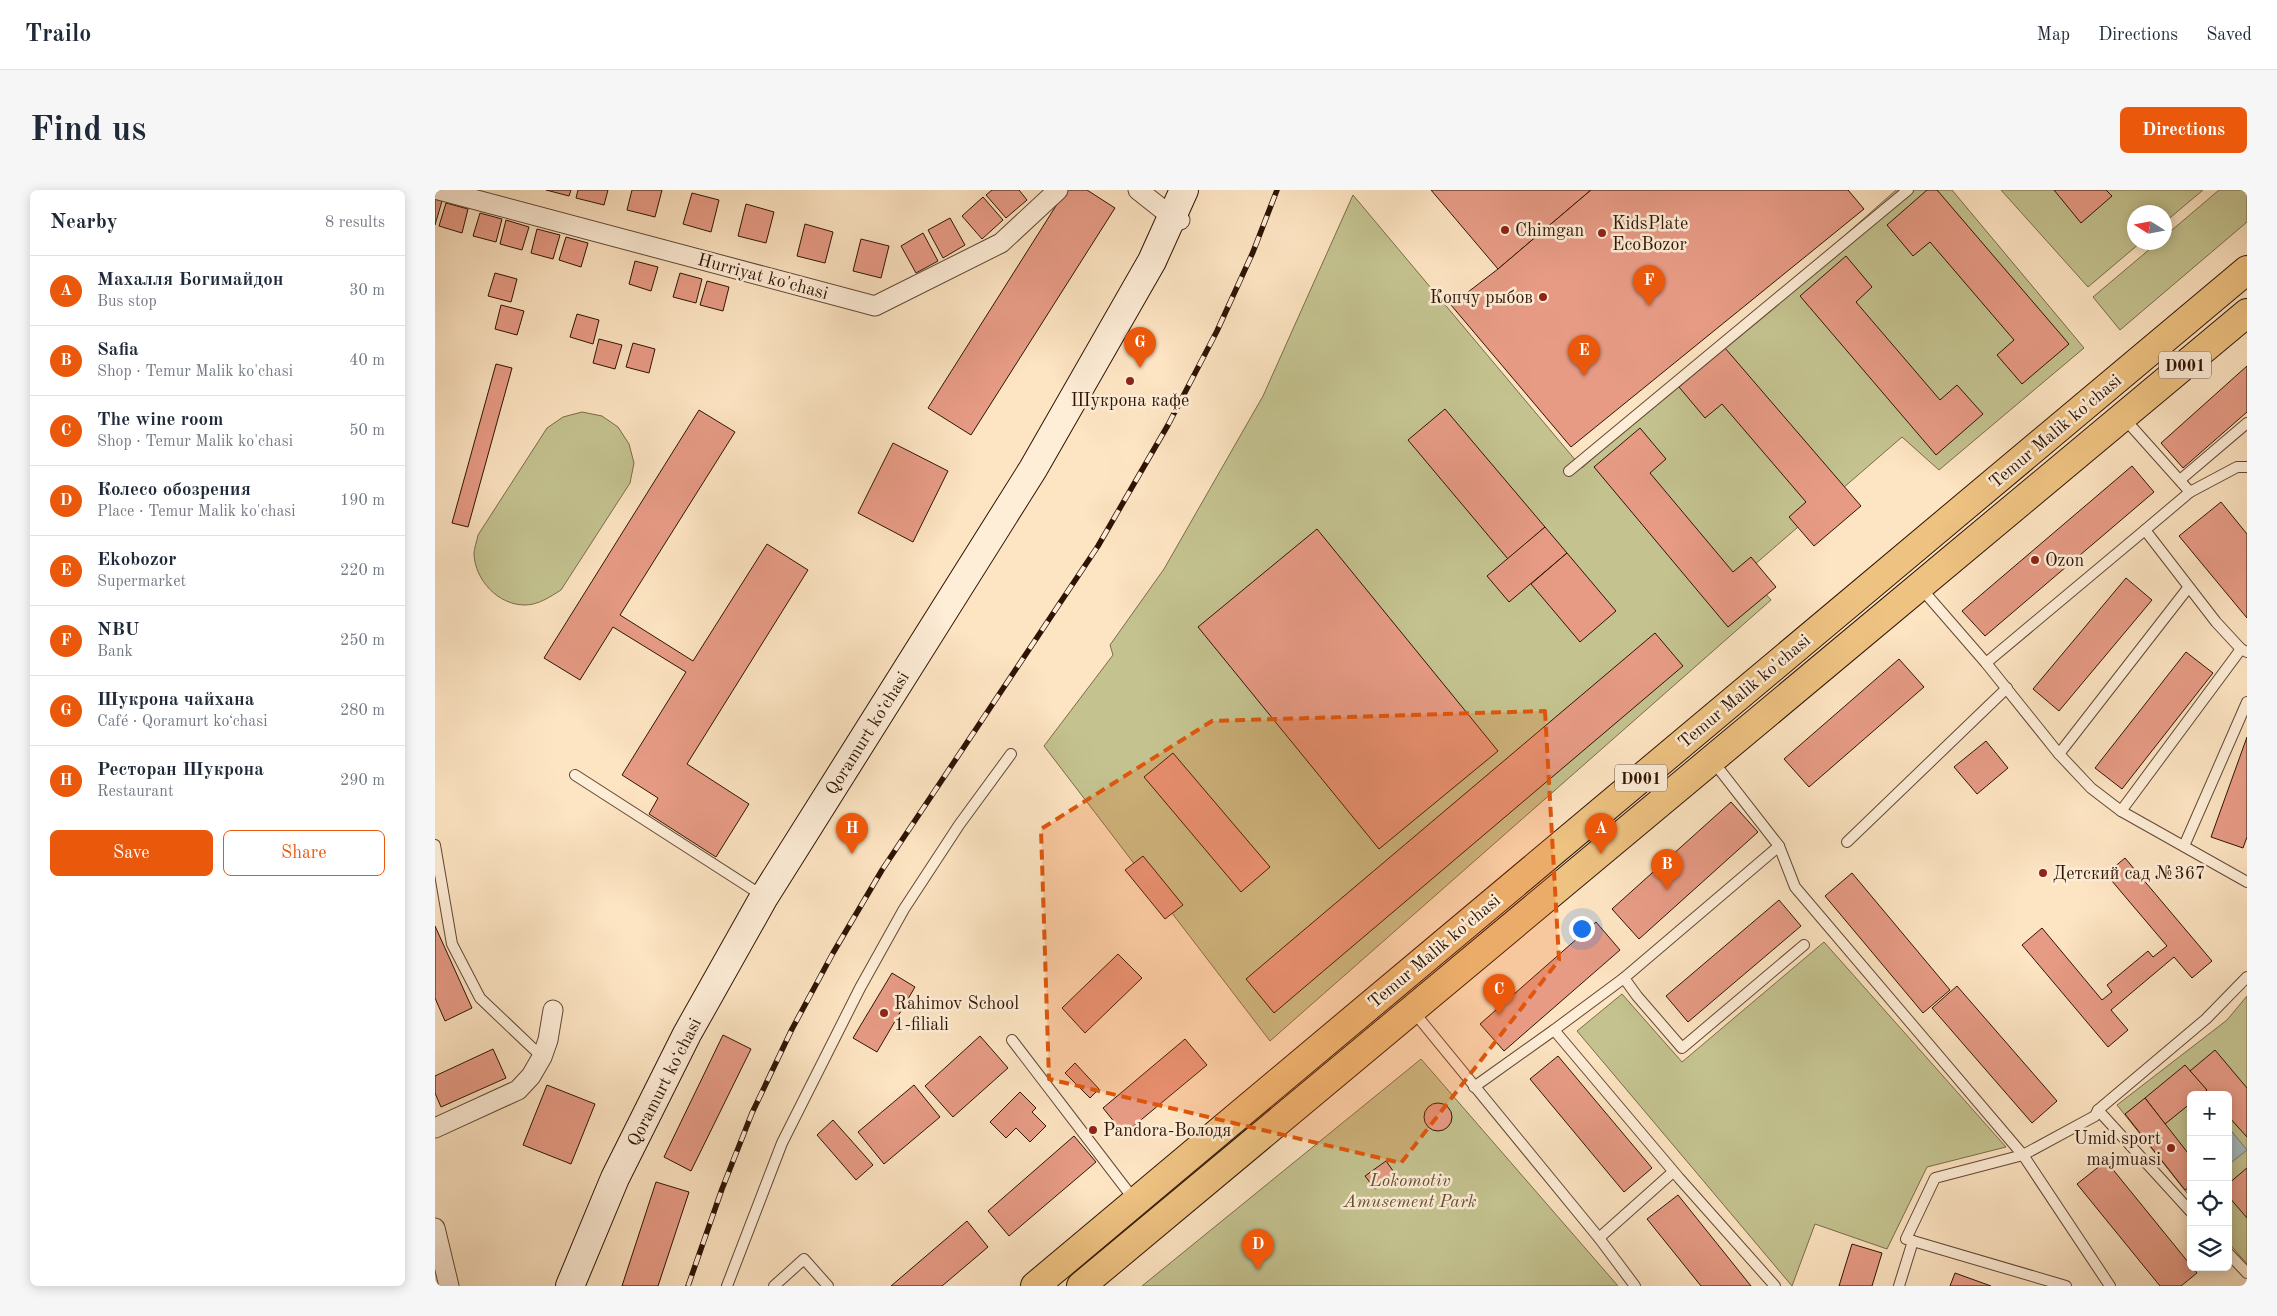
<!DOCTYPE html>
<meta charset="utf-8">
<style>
:root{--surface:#fff;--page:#f6f6f7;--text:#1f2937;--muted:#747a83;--line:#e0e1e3;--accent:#ea580c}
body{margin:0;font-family:"Old Standard TT",serif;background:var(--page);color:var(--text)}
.controls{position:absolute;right:15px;bottom:15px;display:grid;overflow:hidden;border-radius:8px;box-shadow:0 2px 12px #0003}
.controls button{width:45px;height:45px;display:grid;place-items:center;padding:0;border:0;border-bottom:1px solid var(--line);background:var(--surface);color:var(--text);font:25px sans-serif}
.compass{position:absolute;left:1692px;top:15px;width:45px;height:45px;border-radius:50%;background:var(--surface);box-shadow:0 2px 12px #0003;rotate:281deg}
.you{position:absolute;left:1146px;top:738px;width:18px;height:18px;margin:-12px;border:4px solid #fff;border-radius:50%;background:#1a73e8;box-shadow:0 0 0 8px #1a73e833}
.badge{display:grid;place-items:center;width:32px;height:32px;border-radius:50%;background:var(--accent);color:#fff;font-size:16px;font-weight:700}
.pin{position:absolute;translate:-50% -41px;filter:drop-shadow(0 1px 2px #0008)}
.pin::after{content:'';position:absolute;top:26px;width:18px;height:15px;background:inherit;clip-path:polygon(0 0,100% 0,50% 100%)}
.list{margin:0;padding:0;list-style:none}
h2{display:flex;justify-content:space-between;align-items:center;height:65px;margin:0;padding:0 20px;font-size:21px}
h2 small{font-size:16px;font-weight:400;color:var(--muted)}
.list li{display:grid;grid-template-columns:32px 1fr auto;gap:15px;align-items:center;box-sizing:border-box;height:70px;padding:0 20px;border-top:1px solid var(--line)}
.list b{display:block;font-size:19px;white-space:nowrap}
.list p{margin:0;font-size:16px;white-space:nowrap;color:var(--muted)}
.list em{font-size:16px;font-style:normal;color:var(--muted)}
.actions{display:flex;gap:10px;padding:15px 20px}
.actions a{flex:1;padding:11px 0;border:1px solid var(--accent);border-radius:8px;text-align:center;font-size:18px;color:var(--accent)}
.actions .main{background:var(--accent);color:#fff}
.icon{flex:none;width:28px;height:28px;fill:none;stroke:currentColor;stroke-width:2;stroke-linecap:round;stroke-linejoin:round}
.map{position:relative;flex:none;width:1812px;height:1096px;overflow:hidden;border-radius:8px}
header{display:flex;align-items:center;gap:30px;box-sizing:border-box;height:70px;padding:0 25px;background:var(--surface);border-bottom:1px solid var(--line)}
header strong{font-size:24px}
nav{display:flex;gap:28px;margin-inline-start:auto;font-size:18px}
.intro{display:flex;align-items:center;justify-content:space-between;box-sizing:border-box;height:120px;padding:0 30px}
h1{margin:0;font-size:35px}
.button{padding:12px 22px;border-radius:8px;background:var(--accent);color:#fff;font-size:18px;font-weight:700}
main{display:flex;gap:30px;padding:0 30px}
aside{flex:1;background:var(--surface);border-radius:8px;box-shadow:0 2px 12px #0003}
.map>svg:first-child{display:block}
</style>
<header>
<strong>Trailo</strong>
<nav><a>Map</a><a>Directions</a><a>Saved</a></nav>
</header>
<div class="intro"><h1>Find us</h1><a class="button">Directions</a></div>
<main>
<aside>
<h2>Nearby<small>8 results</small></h2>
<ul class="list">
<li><span class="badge">A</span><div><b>Махалля Богимайдон</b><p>Bus stop</p></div><em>30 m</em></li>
<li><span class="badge">B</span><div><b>Safia</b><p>Shop · Temur Malik ko'chasi</p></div><em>40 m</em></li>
<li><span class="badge">C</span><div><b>The wine room</b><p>Shop · Temur Malik ko'chasi</p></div><em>50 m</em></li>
<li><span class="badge">D</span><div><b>Колесо обозрения</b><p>Place · Temur Malik ko'chasi</p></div><em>190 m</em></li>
<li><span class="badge">E</span><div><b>Ekobozor</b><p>Supermarket</p></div><em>220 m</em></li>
<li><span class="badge">F</span><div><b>NBU</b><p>Bank</p></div><em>250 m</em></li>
<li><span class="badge">G</span><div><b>Шукрона чайхана</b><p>Café · Qoramurt koʻchasi</p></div><em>280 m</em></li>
<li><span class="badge">H</span><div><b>Ресторан Шукрона</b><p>Restaurant</p></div><em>290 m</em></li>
</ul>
<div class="actions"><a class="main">Save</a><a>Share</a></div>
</aside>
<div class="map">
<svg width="1812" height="1096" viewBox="0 0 1812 1096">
<rect width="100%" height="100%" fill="#fde4c2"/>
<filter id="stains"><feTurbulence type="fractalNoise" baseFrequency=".004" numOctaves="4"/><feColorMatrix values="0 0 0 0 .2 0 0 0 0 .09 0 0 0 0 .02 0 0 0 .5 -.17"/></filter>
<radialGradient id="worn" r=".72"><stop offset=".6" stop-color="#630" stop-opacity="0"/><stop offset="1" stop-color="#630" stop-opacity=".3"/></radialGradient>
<!-- green -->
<g fill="#c4c390" stroke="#7a6c4a">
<path d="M1461,0H1517L1649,158L1504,280L1467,247L1311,382L1336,410L835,851L609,556L678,465L675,455L729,379L828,206L918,5L1147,278Z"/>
<path d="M1566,0H1768L1730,32V22H1700V52L1705,53L1653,97Z"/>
<path d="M1784,0H1812V32L1685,140L1658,107L1722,53L1730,52V46Z"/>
<path d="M147,222L167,226L183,237L194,254L199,273L195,293L126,400C115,407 103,415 90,415C63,415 40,390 39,364C39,358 42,351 43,345L112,238L128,227Z"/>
<path d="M1389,752L1571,957L1492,977L1452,1059L1380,1034L1357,1096L1142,841L1187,804L1247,872Z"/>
<path d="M1812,806V1074L1793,1052V905H1756V1008L1682,915L1792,830Z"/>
<path d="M986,869L1183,1096H707Z"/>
</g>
<!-- water -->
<path fill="#a6bbbf" stroke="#767874" d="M1793,937L1812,960L1793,975Z"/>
<!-- building -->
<g fill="#e79b85" stroke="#2f1404">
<path d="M111,0H136L134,6Z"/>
<path d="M143,0H173L169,15L141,8Z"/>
<path d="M197,0H227L220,27L192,20Z"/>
<path d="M557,0H584L592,10L571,28L551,5Z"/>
<path d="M631,0H652L680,18L536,245L493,218Z"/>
<path d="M996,0H1156L1063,79Z"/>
<path d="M1156,0H1413L1429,19L1136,257L1016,115L1063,79Z"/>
<path d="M1492,0H1502L1634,154L1587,194L1562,165L1579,150L1495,52L1478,66L1452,35Z"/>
<path d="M1619,0H1671L1677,6L1646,33Z"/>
<path d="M257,3L284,10L276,42L248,34Z"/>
<path d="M548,7L568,30L547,49L527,26Z"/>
<path d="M0,9L7,11L0,35Z"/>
<path d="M11,13L33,19L27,43L4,36Z"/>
<path d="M311,14L339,22L331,53L303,46Z"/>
<path d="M45,23L67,29L61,52L38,46Z"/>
<path d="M515,28L530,55L508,68L493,40Z"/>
<path d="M71,30L94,37L87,60L65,54Z"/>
<path d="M370,34L398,42L390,73L362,66Z"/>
<path d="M102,39L125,45L118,69L96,63Z"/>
<path d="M488,43L503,71L481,83L466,56Z"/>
<path d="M131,47L153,53L146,77L124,70Z"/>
<path d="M426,49L454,56L446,88L418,81Z"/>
<path d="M1411,66L1437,97L1421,112L1505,210L1522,195L1548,224L1501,265L1365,106Z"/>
<path d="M200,71L223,77L216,101L194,94Z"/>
<path d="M60,83L82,89L76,112L53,106Z"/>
<path d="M245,83L267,89L261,113L238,107Z"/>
<path d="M272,91L294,97L288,121L265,115Z"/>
<path d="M66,115L89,121L82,145L60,139Z"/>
<path d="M142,124L164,130L158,154L135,147Z"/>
<path d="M164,149L187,155L180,179L158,173Z"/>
<path d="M198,153L220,159L214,183L191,177Z"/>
<path d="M1290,158L1426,316L1379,356L1354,327L1371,312L1287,214L1270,228L1244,197Z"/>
<path d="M61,174L77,178L33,337L17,333Z"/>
<path d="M1812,176V222L1748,278L1726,253Z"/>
<path d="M1010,219L1110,337L1073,369L973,250Z"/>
<path d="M264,220L300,242L185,425L258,471L332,354L373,380L252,574L314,614L281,667L214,624L223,608L187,585L251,482L178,437L145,490L109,468Z"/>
<path d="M1205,238L1231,269L1215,283L1298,382L1316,367L1341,397L1293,437L1159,277Z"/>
<path d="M458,253L513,281L478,352L423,323Z"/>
<path d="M1697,276L1719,302L1550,446L1527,421Z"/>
<path d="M1786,312L1812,344V428L1744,346Z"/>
<path d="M1110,337L1132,363L1074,412L1052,386Z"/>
<path d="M882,339L1063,561L944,659L763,437Z"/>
<path d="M1132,363L1181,421L1145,452L1096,394Z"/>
<path d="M1691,388L1717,410L1624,521L1598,499Z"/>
<path d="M1220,443L1248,476L839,823L811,789Z"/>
<path d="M1751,462L1778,483L1687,599L1660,578Z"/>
<path d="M1464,469L1489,497L1374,597L1349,569Z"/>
<path d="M1812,547V647L1808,658L1776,647Z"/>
<path d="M1551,551L1573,578L1542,604L1519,577Z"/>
<path d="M738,563L835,677L806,702L709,587Z"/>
<path d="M1296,612L1323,642L1204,749L1177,719Z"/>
<path d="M708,666L748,715L730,729L690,680Z"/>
<path d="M1690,668L1777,771L1757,788L1739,767L1676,820L1693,840L1673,857L1587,755L1607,738L1667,810L1677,802L1672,795L1713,761L1718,767L1732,756L1671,684Z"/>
<path d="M1417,683L1515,800L1488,823L1390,706Z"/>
<path d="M1344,710L1366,736L1253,832L1231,806Z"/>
<path d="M1161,732L1185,760L1069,861L1045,834Z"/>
<path d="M0,736L37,818L10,831L0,808Z"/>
<path d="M683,764L707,788L650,843L627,818Z"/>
<path d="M457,783L480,797L442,862L418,848Z"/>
<path d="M1522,796L1622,911L1597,933L1497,818Z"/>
<path d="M288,845L316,859L256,981L229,967Z"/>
<path d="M545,846L573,878L518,927L490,896Z"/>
<path d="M750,849L772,875L689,944L668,918Z"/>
<path d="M58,859L71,888L6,917L0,903V886Z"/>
<path d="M1780,860L1812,898V947L1793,926V905H1775L1755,881Z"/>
<path d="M1123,866L1217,978L1189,1002L1095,889Z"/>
<path d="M640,873L664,899L655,908L630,883Z"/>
<path d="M1750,875L1772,900L1766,905H1756V913L1730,934L1710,908Z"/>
<path d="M112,895L160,914L136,974L88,955Z"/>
<path d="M479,895L505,927L449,974L423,942Z"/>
<path d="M585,902L601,918L597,922L611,936L595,952L581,938L571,948L555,932Z"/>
<path d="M1710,908L1756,967V996L1750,1000L1690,924Z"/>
<circle cx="1003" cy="927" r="14"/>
<path d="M398,930L438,975L421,990L382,945Z"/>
<path d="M639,946L661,972L574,1046L553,1021Z"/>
<path d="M951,971L961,985L940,999L930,986Z"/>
<path d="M1671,971L1762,1083L1746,1096H1725L1642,994Z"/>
<path d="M1812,978V1028L1793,1006V994Z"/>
<path d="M221,992L254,1002L223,1096H187Z"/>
<path d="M1243,1005L1316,1096H1266L1212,1029Z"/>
<path d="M532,1031L553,1057L507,1096H456Z"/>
<path d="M1417,1054L1447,1063L1437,1096H1404Z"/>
<path d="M1520,1083L1556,1096H1515Z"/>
</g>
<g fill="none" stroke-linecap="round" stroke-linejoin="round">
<!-- lane casing -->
<g stroke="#624834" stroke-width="12">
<g id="lane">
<path d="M1688,227L1755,302L1710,340"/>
<path d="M1134,281L1473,0"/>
<path d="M1745,290L1812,233"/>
<path d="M1755,302L1802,277H1812"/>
<path d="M1485,397L1551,473L1624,564L1656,598L1686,621L1812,692"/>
<path d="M1551,473L1710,340L1781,432L1806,459L1812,462"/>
<path d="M1624,564L1753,398"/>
<path d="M1277,570L1344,656L1360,697L1588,965L1675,1096"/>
<path d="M140,585L328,706"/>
<path d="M1686,621L1806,459"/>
<path d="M1412,652L1572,498"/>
<path d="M0,655L17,754L45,808L107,867"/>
<path d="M1344,656L1189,788L1202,806L1247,858L1369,755"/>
<path d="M1749,656L1812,512"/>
<path d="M978,821L1164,1048L1200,1096"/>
<path d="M1119,840L1189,788"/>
<path d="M577,850L701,1012"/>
<path d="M1039,897L1119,840L1244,988L1340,1096"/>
<path d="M1663,920L1756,1022"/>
<path d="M1164,1048L1238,982"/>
<path d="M1478,1051L1631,1096"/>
<path d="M1793,1063L1812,1083"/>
<path d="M292,1096L347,953L425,798L469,719L524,635L576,564"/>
<path d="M339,1096L369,1069L393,1096"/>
<path d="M1464,1096L1478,1051L1471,1049L1500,988L1588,965L1660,926L1663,920L1771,829L1812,787"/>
</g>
</g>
<!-- street casing -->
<g stroke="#624834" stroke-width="21">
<g id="street">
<path d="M4,0L440,116L566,53L623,0"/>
<path d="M703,0L727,19L745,30"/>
<path d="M0,938L83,900L96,886L107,867L113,850L118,820"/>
<path d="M0,1038L14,1096"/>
</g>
</g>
<!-- secondary casing -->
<g stroke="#2f1404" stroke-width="30">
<path id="secondary" d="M135,1096L180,988L252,844L329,707L598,279L717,71L749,0"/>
</g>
<!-- highway casing -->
<g stroke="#2f1404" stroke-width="30">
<g id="highway">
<path d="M600,1096L1812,80"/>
<path d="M646,1096L1812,123"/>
</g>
</g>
<!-- lane -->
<use href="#lane" stroke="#feedd7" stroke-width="10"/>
<!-- street -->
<use href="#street" stroke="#feedd7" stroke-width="19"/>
<!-- secondary -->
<use href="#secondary" stroke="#feedd7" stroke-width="28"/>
<!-- highway -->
<use href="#highway" stroke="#eec281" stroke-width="28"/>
<!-- rail casing -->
<g stroke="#2f1404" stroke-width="5.5">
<path id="rail" d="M253,1096L287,999L317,923L357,839L398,763L447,680L663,356L733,235L782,141L818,62L842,0"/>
</g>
<!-- rail -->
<use href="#rail" stroke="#feedd7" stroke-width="4" stroke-dasharray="11" stroke-linecap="butt"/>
</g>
<!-- marked area -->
<path fill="#df560c" fill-opacity="0.2" stroke="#df560c" stroke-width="4" stroke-dasharray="10 6" stroke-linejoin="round" d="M1110,521L1124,770L966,973L614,889L606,639L777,531Z"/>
<!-- markers -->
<g fill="#8f2418" stroke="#feedd7" stroke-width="2">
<circle cx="1070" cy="40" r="5"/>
<circle cx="1167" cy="43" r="5"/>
<circle cx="1108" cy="107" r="5"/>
<circle cx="695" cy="191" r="5"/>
<circle cx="1600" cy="370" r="5"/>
<circle cx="1608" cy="683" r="5"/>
<circle cx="449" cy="823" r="5"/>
<circle cx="658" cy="940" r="5"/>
<circle cx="1736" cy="958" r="5"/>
</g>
<g text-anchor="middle" stroke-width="5" stroke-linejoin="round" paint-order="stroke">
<!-- shield labels -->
<g fill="#feedd7" stroke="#6d5543" stroke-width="1">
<rect x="1724" y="161.5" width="52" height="27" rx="4"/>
<rect x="1180" y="574.5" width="52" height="27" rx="4"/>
</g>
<g font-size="16" font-weight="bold" fill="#2f1404">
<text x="1750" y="181">D001</text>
<text x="1206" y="594">D001</text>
</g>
<!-- poi labels -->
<g font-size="18" fill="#2f1404" stroke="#feedd7" text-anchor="start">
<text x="1177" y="39">KidsPlate<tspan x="1177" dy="21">EcoBozor</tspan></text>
<text x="1080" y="46">Chimgan</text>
<text x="1098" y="113" text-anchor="end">Копчу рыбов</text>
<text x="695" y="216" text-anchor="middle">Шукрона кафе</text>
<text x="1610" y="376">Ozon</text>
<text x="1618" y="689">Детский сад №367</text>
<text x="459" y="819">Rahimov School<tspan x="459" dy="21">1-filiali</tspan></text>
<text x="668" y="946">Pandora-Володя</text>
<text x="1726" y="954" text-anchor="end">Umid sport<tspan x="1726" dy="21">majmuasi</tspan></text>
</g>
<!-- street labels -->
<g font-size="18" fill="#2f1404" stroke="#feedd7">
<text transform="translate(328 86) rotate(15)" y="6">Hurriyat ko'chasi</text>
<text transform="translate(1620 241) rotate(-40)" y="6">Temur Malik ko'chasi</text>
<text transform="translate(1309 501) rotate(-40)" y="6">Temur Malik ko'chasi</text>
<text transform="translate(432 543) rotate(-58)" y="6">Qoramurt koʻchasi</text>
<text transform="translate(999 761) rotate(-40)" y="6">Temur Malik ko'chasi</text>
<text transform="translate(229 892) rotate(-63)" y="6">Qoramurt koʻchasi</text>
</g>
<!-- park labels -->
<g font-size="18" font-style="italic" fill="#635135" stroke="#feedd7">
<text x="975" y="996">Lokomotiv<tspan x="975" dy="21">Amusement Park</tspan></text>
</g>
</g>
<rect width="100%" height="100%" filter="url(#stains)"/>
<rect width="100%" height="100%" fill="url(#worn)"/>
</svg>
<div class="controls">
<button>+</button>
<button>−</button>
<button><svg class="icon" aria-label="locate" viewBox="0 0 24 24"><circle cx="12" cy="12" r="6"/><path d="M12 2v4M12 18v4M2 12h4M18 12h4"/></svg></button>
<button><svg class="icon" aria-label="layers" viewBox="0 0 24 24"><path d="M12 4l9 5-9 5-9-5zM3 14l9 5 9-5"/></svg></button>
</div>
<svg class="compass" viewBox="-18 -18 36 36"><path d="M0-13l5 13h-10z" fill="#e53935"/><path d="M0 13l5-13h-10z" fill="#747a83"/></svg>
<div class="you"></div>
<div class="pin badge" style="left:1166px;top:664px">A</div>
<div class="pin badge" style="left:1232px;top:700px">B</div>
<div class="pin badge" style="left:1064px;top:825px">C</div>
<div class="pin badge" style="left:823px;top:1080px">D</div>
<div class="pin badge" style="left:1149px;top:186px">E</div>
<div class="pin badge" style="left:1214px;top:116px">F</div>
<div class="pin badge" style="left:705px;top:178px">G</div>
<div class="pin badge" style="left:417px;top:664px">H</div>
</div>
</main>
